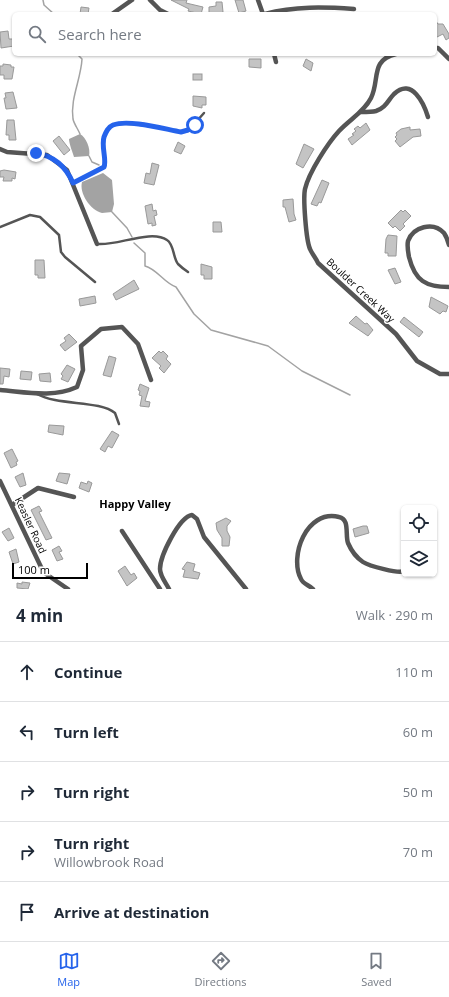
<!DOCTYPE html>
<meta charset="utf-8">
<style>
:root{--surface:#fff;--page:#f2f2f3;--text:#1f2937;--muted:#747a83;--line:#e0e1e3;--accent:#2563eb}
body{margin:0;font-family:"Open Sans",sans-serif;background:var(--page);color:var(--text)}
.controls{position:absolute;right:12px;bottom:12px;display:grid;overflow:hidden;border-radius:6px;box-shadow:0 1px 3px #0004}
.controls button{width:36px;height:36px;display:grid;place-items:center;padding:0;border:0;border-bottom:1px solid var(--line);background:var(--surface);color:var(--text);font:20px sans-serif}
.scale{position:absolute;left:12px;bottom:10px;width:76px;box-sizing:border-box;padding-left:4px;border:2px solid #000;border-top:0;font-size:11px;line-height:14px;white-space:nowrap;color:#000;-webkit-text-stroke:3px #fff;paint-order:stroke}
.stop{position:absolute;width:12px;height:12px;margin:-9px;border:3px solid #2563eb;border-radius:50%;background:#fff}
.stop.end{background:#2563eb;border-color:#fff;box-shadow:0 1px 4px #0008}
.list{margin:0;padding:0;list-style:none}
h2{display:flex;justify-content:space-between;align-items:center;height:52px;margin:0;padding:0 16px;font-size:17px}
h2 small{font-size:13px;font-weight:400;color:var(--muted)}
.list li{display:grid;grid-template-columns:26px 1fr auto;gap:12px;align-items:center;box-sizing:border-box;height:60px;padding:0 16px;border-top:1px solid var(--line)}
.list b{display:block;font-size:15px;white-space:nowrap}
.list p{margin:0;font-size:13px;white-space:nowrap;color:var(--muted)}
.list em{font-size:13px;font-style:normal;color:var(--muted)}
.icon{flex:none;width:22px;height:22px;fill:none;stroke:currentColor;stroke-width:2;stroke-linecap:round;stroke-linejoin:round}
.map{position:relative;flex:none;width:449px;height:589px;overflow:hidden}
.search{position:absolute;background:var(--surface);box-shadow:0 1px 3px #0004;left:12px;right:12px;top:12px;height:44px;display:flex;align-items:center;gap:10px;box-sizing:border-box;padding:0 14px;border-radius:6px;color:var(--muted);font-size:15px}
.sheet{height:352px;background:var(--surface)}
nav{display:flex;justify-content:space-around;align-items:center;box-sizing:border-box;height:56px;border-top:1px solid var(--line);background:var(--surface);font-size:11px;color:var(--muted)}
nav a{display:grid;justify-items:center;gap:2px}
nav .on{color:var(--accent)}
.map>svg:first-child{display:block}
</style>
<div class="map">
<svg width="449" height="589" viewBox="0 0 449 589">
<rect width="100%" height="100%" fill="#fff"/>
<!-- water -->
<g fill="#a3a3a3">
<path d="M80,134C86,137 91,149 89,156L74,157C73,153 69,144 69,139Z"/>
<path d="M103,173L112,180L114,204L112,212C109,212 105,213 102,213C90,210 79,193 82,182Z"/>
</g>
<g fill="none" stroke-linecap="round" stroke-linejoin="round">
<!-- stream -->
<g stroke="#a3a3a3" stroke-width="1.5">
<path d="M43,0L44,5L54,14"/>
<path d="M77,54L82,59C81,79 70,99 73,119C74,124 78,129 80,134"/>
<path d="M89,156L92,162L99,165"/>
<path d="M112,212L127,228L132,237"/>
<path d="M134,243L145,253V266C157,269 164,283 176,287L194,314L211,330L268,346L302,371L350,395"/>
</g>
</g>
<!-- building -->
<g fill="#c4c4c4" stroke="#999">
<path d="M171,0H187L186,3L203,7L201,14L188,11L189,9Z"/>
<path d="M235,0H243L246,11L239,13Z"/>
<path d="M216,2H222L223,12L218,14L209,13V7L216,6Z"/>
<path d="M81,7L89,8L88,14H80Z"/>
<path d="M435,20L438,24H443L449,34V38L446,40L443,34L435,38Z"/>
<path d="M8,31L9,39H13L14,46L1,48L0,32Z"/>
<path d="M249,59H261V68L249,67Z"/>
<path d="M306,59L313,63L311,71L303,66Z"/>
<path d="M3,64L11,65V67H14L12,79H4V75H0V66H3Z"/>
<rect x="193" y="74" width="9" height="6"/>
<path d="M13,92L17,108L6,109L4,98H6L5,93Z"/>
<path d="M193,96L206,97V105H202V108L193,106Z"/>
<path d="M7,120H14L16,140H9V135H6Z"/>
<path d="M366,123L370,130L352,145L348,139L354,135L352,134L356,131L354,129L358,126L360,128Z"/>
<path d="M410,127V130L420,129L421,136L413,137L400,147L395,141L397,139L395,137L397,135L396,133L401,129Z"/>
<path d="M59,136L70,150L64,155L53,141Z"/>
<path d="M178,142L185,146L181,154L174,151Z"/>
<path d="M304,144L314,149L303,168L296,164Z"/>
<path d="M152,163L159,165L154,185L144,183L146,173L150,174Z"/>
<path d="M4,170L16,172L15,179L12,178V181H3L4,177H0V171Z"/>
<path d="M322,180L329,183L321,203L319,202L317,206L311,204Z"/>
<path d="M293,199L294,214L296,220L289,222L285,207H283V200Z"/>
<path d="M152,204L153,211L156,210L157,215L154,216L156,225L152,226V223L148,224L145,206Z"/>
<path d="M401,210L403,212L405,210L411,216L403,224L405,226L400,231L395,226L393,228L388,223Z"/>
<path d="M213,222H221L222,232H213Z"/>
<path d="M388,235L397,236L396,256H388V253H385L386,239Z"/>
<path d="M35,260H44L45,278H38V275H35Z"/>
<path d="M201,264L212,267V279H204V275H201Z"/>
<path d="M395,268L401,282L395,284L388,270Z"/>
<path d="M134,280L139,289L116,300L113,294Z"/>
<path d="M95,296L96,303L80,306L79,299Z"/>
<path d="M431,297L448,306L446,312L443,311L440,314L429,307Z"/>
<path d="M356,316L365,324L367,323L373,330L368,336L349,323Z"/>
<path d="M404,317L423,332L419,337L400,322Z"/>
<path d="M69,334L77,342L65,351L60,345L66,341L64,338Z"/>
<path d="M159,351L161,353L163,351L168,356L166,359L171,364L164,373L159,368L161,366L152,358Z"/>
<path d="M109,356L116,358L111,377L103,375Z"/>
<path d="M67,365L75,369L68,382L61,379L63,376L61,374Z"/>
<path d="M0,368L10,369L9,377L4,376L3,384H0Z"/>
<path d="M21,371L32,372L31,380L20,379Z"/>
<path d="M50,373L51,382L40,381L39,374Z"/>
<path d="M140,384L149,388L145,401L150,402L149,407L140,406L142,396L139,395L140,391L138,390Z"/>
<path d="M49,425L64,426L63,435L48,432Z"/>
<path d="M112,431L119,435L112,448L108,446L105,452L100,449Z"/>
<path d="M12,449L18,461L16,462L17,465L11,468L4,453Z"/>
<path d="M23,473L26,485L20,487L15,477Z"/>
<path d="M59,473L70,474L67,484L56,481Z"/>
<path d="M88,481L92,483L89,492L79,488L81,482L87,484Z"/>
<path d="M39,506L42,511L39,512L52,538L46,540L31,510Z"/>
<path d="M226,518L231,521L227,526V531L230,537L229,546H222V538L217,530L216,523Z"/>
<path d="M363,526H367L369,533L355,537L353,529Z"/>
<path d="M9,528L14,538L8,541L2,532Z"/>
<path d="M59,546L62,551L59,552L63,559L57,561L52,550Z"/>
<path d="M16,549L19,562L13,564L9,552Z"/>
<path d="M187,562L195,564L193,571L200,573L198,579L183,577L185,570L182,569Z"/>
<path d="M125,566L131,575L134,573L137,578L127,586L118,571Z"/>
<path d="M22,582L30,583L28,589L17,588V583L22,584Z"/>
</g>
<g fill="none" stroke-linecap="round" stroke-linejoin="round">
<!-- service -->
<g stroke="#555" stroke-width="2.5">
<path d="M73,183L104,167C107,160 101,147 104,137C106,132 108,127 113,125C127,120 166,129 181,132L188,131L204,113"/>
<path d="M0,227L30,215L40,217L59,235L61,252L65,257L95,282"/>
<path d="M98,244C117,246 151,229 167,240C174,244 173,258 178,264C181,267 185,270 188,272"/>
<path d="M37,394C58,406 99,400 115,413L119,424"/>
</g>
<!-- minor -->
<g stroke="#555" stroke-width="4.5">
<path d="M150,0L160,10L168,14"/>
<path d="M258,0L263,14"/>
<path d="M112,14L132,0"/>
<path d="M265,14C295,6 324,7 354,9"/>
<path d="M435,48H438L449,59"/>
<path d="M274,54L276,62"/>
<path d="M396,54C370,60 380,80 371,98C364,112 350,119 339,131C328,143 309,172 305,189C303,198 306,240 310,249C312,254 316,258 318,263L396,334L417,361L440,374H449"/>
<path d="M361,112C365,112 372,112 376,111C386,108 388,100 394,94C412,77 424,104 428,117"/>
<path d="M0,149L7,152L47,155L67,170L97,244"/>
<path d="M449,245C448,241 446,236 444,233C433,221 413,227 408,241C407,246 408,252 409,257C415,281 426,287 449,287"/>
<path d="M0,390C26,392 53,398 77,387L83,370L81,346L101,329L122,327L138,344L151,380"/>
<path d="M0,481L41,567L46,574L68,589"/>
<path d="M12,505L38,488L74,497"/>
<path d="M122,531L160,589"/>
<path d="M169,589C166,583 160,576 160,569C160,556 179,517 192,515L197,519L204,537L246,589"/>
<path d="M313,589C309,585 303,584 301,579C289,557 306,509 339,517C350,519 345,535 348,543C351,550 357,558 363,562C369,566 399,574 404,571"/>
</g>
</g>
<g fill="none" stroke-linecap="round" stroke-linejoin="round">
<!-- route -->
<path stroke="#2563eb" stroke-width="5" d="M36,153C54,156 66,167 73,183L104,167C107,160 101,147 104,137C106,132 108,127 113,125C129,119 164,129 181,132L188,130L195,125"/>
</g>
<g text-anchor="middle" stroke-width="3" stroke-linejoin="round" paint-order="stroke">
<!-- street labels -->
<g font-size="10" fill="#000" stroke="#fff">
<text transform="translate(361 290) rotate(43)" y="4">Boulder Creek Way</text>
<text transform="translate(31 525) rotate(65)" y="4">Keasler Road</text>
</g>
<!-- neighbourhood labels -->
<g font-size="11" font-weight="bold" fill="#000" stroke="#fff">
<text x="135" y="508">Happy Valley</text>
</g>
</g>
</svg>
<div class="controls">
<button><svg class="icon" aria-label="locate" viewBox="0 0 24 24"><circle cx="12" cy="12" r="6"/><path d="M12 2v4M12 18v4M2 12h4M18 12h4"/></svg></button>
<button><svg class="icon" aria-label="layers" viewBox="0 0 24 24"><path d="M12 4l9 5-9 5-9-5zM3 14l9 5 9-5"/></svg></button>
</div>
<div class="scale">100 m</div>
<div class="stop" style="left:195px;top:125px"></div>
<div class="stop end" style="left:36px;top:153px"></div>
<div class="search"><svg class="icon" aria-label="search" viewBox="0 0 24 24"><circle cx="10" cy="10" r="6"/><path d="M15 15l6 6"/></svg>Search here</div>
</div>
<section class="sheet">
<h2>4 min<small>Walk · 290 m</small></h2>
<ul class="list">
<li><svg class="icon" aria-label="ahead" viewBox="0 0 24 24"><path d="M12 20V5M6 11l6-6 6 6"/></svg><div><b>Continue</b></div><em>110 m</em></li>
<li><svg class="icon" aria-label="left" viewBox="0 0 24 24"><path d="M17 20v-9H6M10 6l-5 5 5 5"/></svg><div><b>Turn left</b></div><em>60 m</em></li>
<li><svg class="icon" aria-label="right" viewBox="0 0 24 24"><path d="M7 20v-9h11M14 6l5 5-5 5"/></svg><div><b>Turn right</b></div><em>50 m</em></li>
<li><svg class="icon" aria-label="right" viewBox="0 0 24 24"><path d="M7 20v-9h11M14 6l5 5-5 5"/></svg><div><b>Turn right</b><p>Willowbrook Road</p></div><em>70 m</em></li>
<li><svg class="icon" aria-label="arrive" viewBox="0 0 24 24"><path d="M6 21V4h12l-3 4 3 4H6"/></svg><div><b>Arrive at destination</b></div></li>
</ul>
</section>
<nav>
<a class="on"><svg class="icon" aria-label="map" viewBox="0 0 24 24"><path d="M3 6l6-2 6 2 6-2v14l-6 2-6-2-6 2zM9 4v14M15 6v14"/></svg>Map</a>
<a><svg class="icon" aria-label="directions" viewBox="0 0 24 24"><path d="M12 3l9 9-9 9-9-9zM9 14v-3h6M13 9l2 2-2 2"/></svg>Directions</a>
<a><svg class="icon" aria-label="saved" viewBox="0 0 24 24"><path d="M7 4h10v16l-5-4-5 4z"/></svg>Saved</a>
</nav>
